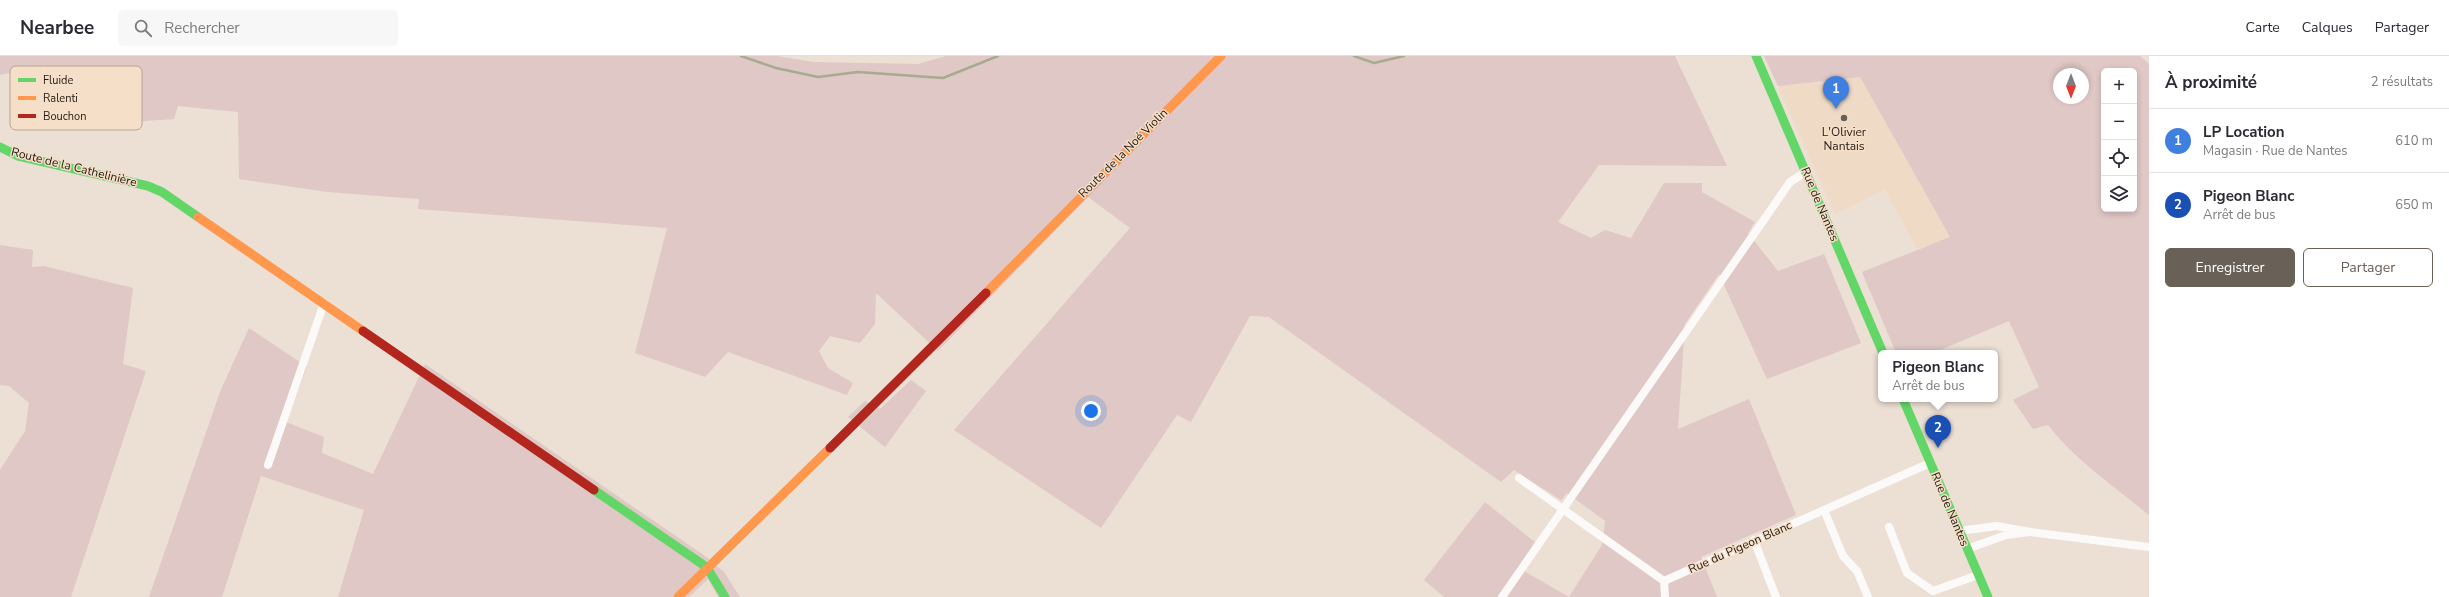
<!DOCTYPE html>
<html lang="fr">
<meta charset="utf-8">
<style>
:root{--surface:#fff;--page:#f7f7f7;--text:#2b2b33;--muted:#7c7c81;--line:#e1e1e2;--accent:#696057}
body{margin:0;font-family:"Nunito Sans",sans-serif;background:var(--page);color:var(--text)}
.controls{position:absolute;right:12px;top:12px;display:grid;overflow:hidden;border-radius:6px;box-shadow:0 2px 6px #0003}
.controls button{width:36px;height:36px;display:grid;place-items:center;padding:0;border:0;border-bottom:1px solid var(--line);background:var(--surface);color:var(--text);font:20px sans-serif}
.compass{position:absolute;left:2053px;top:12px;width:36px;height:36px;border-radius:50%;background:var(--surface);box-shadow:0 2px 6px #0003;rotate:180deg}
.you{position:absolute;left:1091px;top:355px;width:14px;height:14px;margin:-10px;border:3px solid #fff;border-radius:50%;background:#1a73e8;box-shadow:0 0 0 6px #1a73e833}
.badge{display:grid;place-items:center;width:26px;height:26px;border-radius:50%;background:var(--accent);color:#fff;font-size:13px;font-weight:700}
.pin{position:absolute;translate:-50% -33px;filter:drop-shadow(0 1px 2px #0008)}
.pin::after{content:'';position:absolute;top:21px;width:14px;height:12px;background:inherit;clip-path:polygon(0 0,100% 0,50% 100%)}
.popup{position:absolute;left:1878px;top:294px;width:120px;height:52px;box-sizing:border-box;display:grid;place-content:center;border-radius:6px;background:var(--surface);filter:drop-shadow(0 1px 3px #0005);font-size:13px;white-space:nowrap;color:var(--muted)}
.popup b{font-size:15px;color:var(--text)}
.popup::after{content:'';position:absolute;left:50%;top:100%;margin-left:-8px;border:8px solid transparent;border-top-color:var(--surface)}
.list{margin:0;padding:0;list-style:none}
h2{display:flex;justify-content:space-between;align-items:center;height:52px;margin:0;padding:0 16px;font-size:17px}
h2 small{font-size:13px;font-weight:400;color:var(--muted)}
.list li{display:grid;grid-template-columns:26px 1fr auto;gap:12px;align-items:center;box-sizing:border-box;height:64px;padding:0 16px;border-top:1px solid var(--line)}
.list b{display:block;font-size:15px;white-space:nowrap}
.list p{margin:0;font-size:13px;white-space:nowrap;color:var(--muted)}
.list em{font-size:13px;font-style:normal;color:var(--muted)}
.actions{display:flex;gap:8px;padding:12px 16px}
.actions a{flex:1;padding:9px 0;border:1px solid var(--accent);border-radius:6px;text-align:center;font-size:14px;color:var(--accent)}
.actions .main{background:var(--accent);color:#fff}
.icon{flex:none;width:22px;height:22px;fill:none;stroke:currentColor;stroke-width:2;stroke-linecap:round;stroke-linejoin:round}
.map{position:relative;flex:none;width:2149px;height:541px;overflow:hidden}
header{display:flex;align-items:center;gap:24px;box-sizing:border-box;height:56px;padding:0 20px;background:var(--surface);border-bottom:1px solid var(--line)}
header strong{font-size:19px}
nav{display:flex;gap:22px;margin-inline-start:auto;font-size:14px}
.search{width:280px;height:36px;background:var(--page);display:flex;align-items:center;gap:10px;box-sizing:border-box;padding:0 14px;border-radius:6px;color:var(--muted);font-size:15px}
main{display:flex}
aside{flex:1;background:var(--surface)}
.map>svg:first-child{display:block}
</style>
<header>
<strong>Nearbee</strong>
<div class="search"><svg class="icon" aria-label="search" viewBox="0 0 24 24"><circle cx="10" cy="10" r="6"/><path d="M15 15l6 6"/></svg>Rechercher</div>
<nav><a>Carte</a><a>Calques</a><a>Partager</a></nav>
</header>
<main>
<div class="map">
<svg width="2149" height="541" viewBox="0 0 2149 541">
<rect width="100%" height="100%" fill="#ecdfd4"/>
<!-- built -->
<path fill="#efdac6" d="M1860,21L1941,165L1951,182L1917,193L1885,133L1835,158L1778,30Z"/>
<!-- green -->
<g fill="#dfc8c5" fill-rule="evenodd">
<path d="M0,0H777L813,6L918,8L946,0H1675L1727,110L1599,109L1558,166L1591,182L1605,174L1631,182L1664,127H1702V136L1755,166L1748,177L1778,215L1824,198L1861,287L1767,323L1719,218L1685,268L1678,373L1749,343L1796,459L1701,501L1717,541H1444L1424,524L1485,446L1536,487L1519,512L1569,541L1602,489L1605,465L1567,437L1561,444L1514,414L1501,426L1269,261L1250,260L1191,366L1177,359L1101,472L954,374L1130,172L1088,141L938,295L876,237L875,268L860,287L830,280L819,295L828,312L853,327L847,339L728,296L705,321L635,297L667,172L418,153L419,143L328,136L239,123L238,56L178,50L174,63L127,66L118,51L45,58L46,9L0,19Z"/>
<path d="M1764,0H2140L2149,8V459C2115,431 2075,404 2048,369L2033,373L2013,344L2039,331L2009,265L1933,297H1896L1862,216L1950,181L1860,21L1778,30ZM2104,15H2134V153H2104ZM2059,18H2083V42H2059Z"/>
<path d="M0,189L33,194L32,211L44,210L133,232L123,308L146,315L71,541H0V414L25,375L29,347L9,330L0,329Z"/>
<path d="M249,272L307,311L286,366L324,381L322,397L373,418L425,308L705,500L724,516L740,541H718L708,523L689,541H338L364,454L261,420L222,541H149L220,336Z"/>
<path d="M911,324L926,335L885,391L848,361L865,345L880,353Z"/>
</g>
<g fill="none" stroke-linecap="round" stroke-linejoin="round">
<!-- stream -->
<g stroke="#a8ab8f" stroke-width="2.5">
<path d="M741,0L776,12L818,21L858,16L943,22L998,0"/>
<path d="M1354,0L1374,7L1404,0"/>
</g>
<!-- street -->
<g stroke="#fcfaf9" stroke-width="8">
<path d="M268,409L324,247"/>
<path d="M1519,422L1664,525L1930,407"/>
<path d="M1824,454L1843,500L1857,515L1868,541"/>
<path d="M1889,471L1907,517L1933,535L1978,519"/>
<path d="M1959,475L1997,470L2030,476L2006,479L1967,493"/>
<path d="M2030,476L2149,491"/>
<path d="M1754,484L1776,541"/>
<path d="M1664,525L1665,541"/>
<path d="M1502,541L1790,126L1806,116"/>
</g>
<!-- fast -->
<g stroke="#63d668" stroke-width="9">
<path d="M1756,0L1883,297"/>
<path d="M0,91L18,100L148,130L162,136L198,161"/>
<path d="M1903,343L1988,541"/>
<path d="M594,434L702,508L708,513L725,541"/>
</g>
<!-- slow -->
<g stroke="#ff974d" stroke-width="9">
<path d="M198,161L363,275"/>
<path d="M986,237L1221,0"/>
<path d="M678,541L830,392"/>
</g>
<!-- jam -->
<g stroke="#b3261e" stroke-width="9">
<path d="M363,275L594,434"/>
<path d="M830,392L986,237"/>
</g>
</g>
<!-- markers -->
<circle fill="#696057" stroke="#f6dfc9" stroke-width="1.5" cx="1844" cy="62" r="4"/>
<g text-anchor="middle" stroke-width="3" stroke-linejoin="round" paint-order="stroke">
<!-- poi labels -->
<g font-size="12" fill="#231b13" stroke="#f6dfc9">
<text x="1844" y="80">L'Olivier<tspan x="1844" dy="14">Nantais</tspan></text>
</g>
<!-- street labels -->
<g font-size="12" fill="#231b13" stroke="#f6dfc9">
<text transform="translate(1123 97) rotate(-45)" y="4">Route de la Noé Violin</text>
<text transform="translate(74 111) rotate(14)" y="4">Route de la Cathelinière</text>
<text transform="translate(1820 148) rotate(67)" y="4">Rue de Nantes</text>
<text transform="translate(1950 453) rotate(67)" y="4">Rue de Nantes</text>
<text transform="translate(1740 491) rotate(-24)" y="4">Rue du Pigeon Blanc</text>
</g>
</g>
<!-- legend -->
<rect x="10" y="10" width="132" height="64" rx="6" fill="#f6dfc9" stroke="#b7a492" stroke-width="1"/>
<rect x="18" y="22" width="18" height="4" fill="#63d668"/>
<rect x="18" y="40" width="18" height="4" fill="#ff974d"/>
<rect x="18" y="58" width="18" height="4" fill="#b3261e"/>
<g font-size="11" fill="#231b13">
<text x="43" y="28">Fluide</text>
<text x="43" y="46">Ralenti</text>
<text x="43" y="64">Bouchon</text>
</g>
</svg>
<div class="controls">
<button>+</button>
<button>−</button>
<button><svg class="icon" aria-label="locate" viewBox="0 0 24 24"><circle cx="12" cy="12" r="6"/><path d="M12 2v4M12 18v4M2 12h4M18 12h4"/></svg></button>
<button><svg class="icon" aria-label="layers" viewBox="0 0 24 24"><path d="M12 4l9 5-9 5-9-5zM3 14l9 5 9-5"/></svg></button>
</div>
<svg class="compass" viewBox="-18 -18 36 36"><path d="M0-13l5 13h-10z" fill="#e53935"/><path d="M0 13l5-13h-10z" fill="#7c7c81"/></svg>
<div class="you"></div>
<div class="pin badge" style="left:1836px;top:53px;background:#3f7fe0">1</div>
<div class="pin badge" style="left:1938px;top:392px;background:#1a4fb4">2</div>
<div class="popup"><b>Pigeon Blanc</b>Arrêt de bus</div>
</div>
<aside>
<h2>À proximité<small>2 résultats</small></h2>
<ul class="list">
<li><span class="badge" style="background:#3f7fe0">1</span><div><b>LP Location</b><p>Magasin · Rue de Nantes</p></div><em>610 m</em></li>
<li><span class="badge" style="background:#1a4fb4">2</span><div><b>Pigeon Blanc</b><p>Arrêt de bus</p></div><em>650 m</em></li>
</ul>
<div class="actions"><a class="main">Enregistrer</a><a>Partager</a></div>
</aside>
</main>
